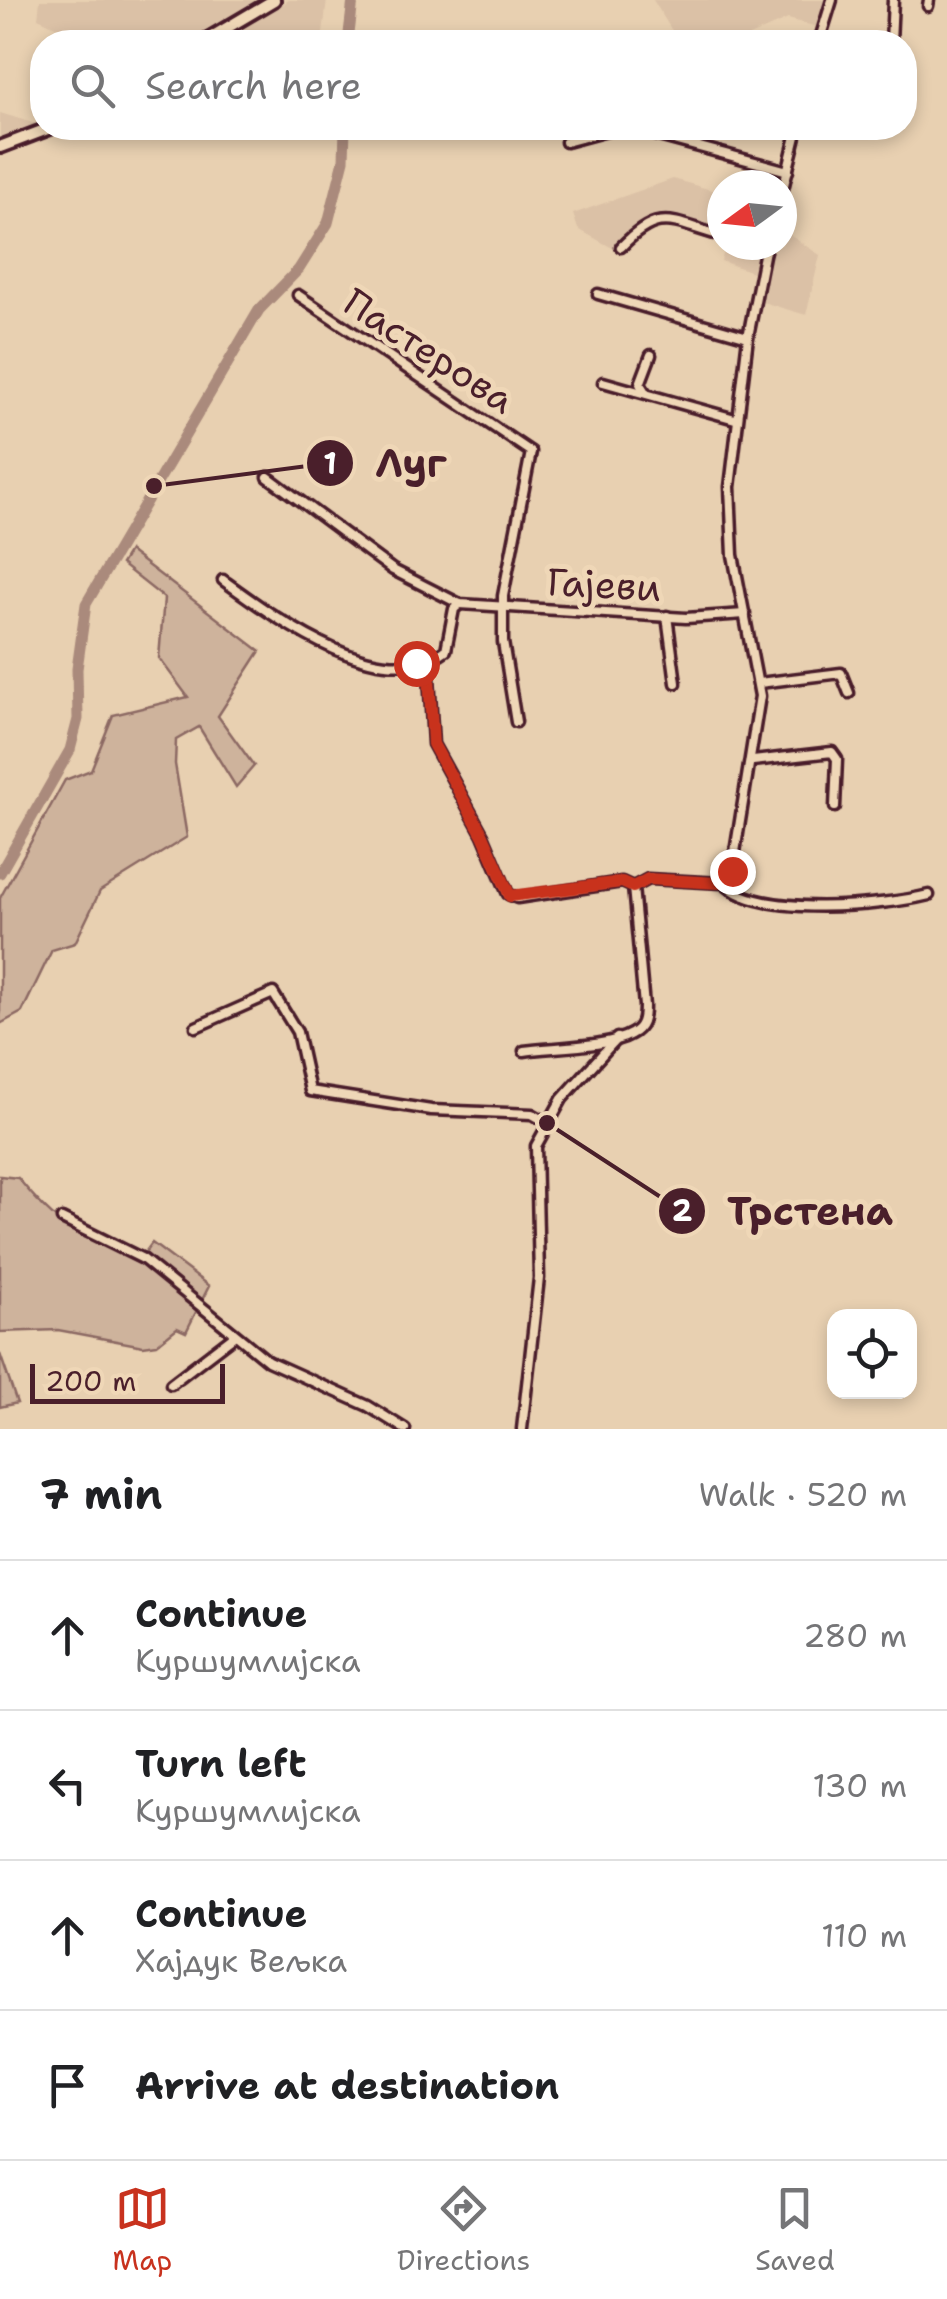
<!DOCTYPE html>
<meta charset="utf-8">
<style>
:root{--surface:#fff;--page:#f6f6f6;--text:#202124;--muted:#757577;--line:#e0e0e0;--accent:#c8321e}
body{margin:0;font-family:"Shantell Sans",sans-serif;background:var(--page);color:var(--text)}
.controls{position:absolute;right:30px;bottom:30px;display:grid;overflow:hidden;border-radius:20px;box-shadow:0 5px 15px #0003}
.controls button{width:90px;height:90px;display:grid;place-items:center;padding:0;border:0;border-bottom:2px solid var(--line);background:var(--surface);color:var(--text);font:50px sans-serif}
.compass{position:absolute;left:707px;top:170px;width:90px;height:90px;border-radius:50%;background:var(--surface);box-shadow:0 5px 15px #0003;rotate:255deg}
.scale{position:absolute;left:30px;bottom:25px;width:195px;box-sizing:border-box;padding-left:10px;border:5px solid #4a1f2b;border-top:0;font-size:28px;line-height:35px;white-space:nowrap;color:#4a1f2b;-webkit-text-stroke:8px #efd7b7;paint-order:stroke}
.stop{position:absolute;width:30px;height:30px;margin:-22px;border:8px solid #c8321e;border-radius:50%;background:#fff}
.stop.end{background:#c8321e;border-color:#fff;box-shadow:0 2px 10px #0008}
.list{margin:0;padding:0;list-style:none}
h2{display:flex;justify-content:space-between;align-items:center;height:130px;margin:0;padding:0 40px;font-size:42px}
h2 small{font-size:32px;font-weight:400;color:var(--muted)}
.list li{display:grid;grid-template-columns:65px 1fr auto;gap:30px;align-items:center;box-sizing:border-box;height:150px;padding:0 40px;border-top:2px solid var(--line)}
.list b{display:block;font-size:38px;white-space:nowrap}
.list p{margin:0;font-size:32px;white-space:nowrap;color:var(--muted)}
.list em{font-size:32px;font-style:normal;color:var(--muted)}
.icon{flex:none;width:55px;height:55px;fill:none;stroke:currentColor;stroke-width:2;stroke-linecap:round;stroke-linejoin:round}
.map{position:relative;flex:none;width:947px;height:1429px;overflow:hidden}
.search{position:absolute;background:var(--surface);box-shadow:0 5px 15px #0003;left:30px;right:30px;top:30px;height:110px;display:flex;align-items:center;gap:25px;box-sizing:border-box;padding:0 35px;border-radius:40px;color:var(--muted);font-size:38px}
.sheet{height:730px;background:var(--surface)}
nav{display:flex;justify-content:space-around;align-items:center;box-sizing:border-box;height:140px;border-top:2px solid var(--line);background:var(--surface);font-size:28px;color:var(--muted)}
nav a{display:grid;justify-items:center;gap:5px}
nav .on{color:var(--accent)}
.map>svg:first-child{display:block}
</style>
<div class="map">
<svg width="947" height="1429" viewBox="0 0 947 1429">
<rect width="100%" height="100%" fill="#e8d0b1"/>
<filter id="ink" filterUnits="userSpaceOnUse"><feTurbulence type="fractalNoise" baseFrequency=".01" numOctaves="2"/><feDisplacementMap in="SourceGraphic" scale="20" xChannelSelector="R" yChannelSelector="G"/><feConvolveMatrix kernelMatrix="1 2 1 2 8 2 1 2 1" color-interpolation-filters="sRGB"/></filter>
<g filter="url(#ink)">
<!-- built -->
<g fill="#dbc1a6">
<path d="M40,0H267L194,42H90L38,18Z"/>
<path d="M289,0H327L322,42H243L242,28Z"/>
<path d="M653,0H827L817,27L788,19L749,36V42H679Z"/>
<path d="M0,113L33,123L40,126L0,141Z"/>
<path d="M673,179L722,193V234L660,217L640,225L616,250L578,229L573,214Z"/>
<path d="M782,230L820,255L806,315L759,301L772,245H782Z"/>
<path d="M726,245L763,252L758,274L721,261Z"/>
</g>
<!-- green -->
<g fill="#ceb39c" stroke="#8c6964" stroke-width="2.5">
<path d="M129,551L260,651L218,716L254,766L236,787L199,727L176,740L175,764L187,837L100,891L75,943L52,950L22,1012L0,1024V898L65,780L91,770L113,715L188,697L159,658L164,598L121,564Z"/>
<path d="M0,1176L18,1178C61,1231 77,1236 140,1259L152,1243L209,1286L186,1332L177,1328L157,1344L143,1346L58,1330L0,1332Z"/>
<path d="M0,1354L17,1403L0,1407Z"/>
</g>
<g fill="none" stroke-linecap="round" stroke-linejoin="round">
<!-- river -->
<g stroke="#aa8a7c" stroke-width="11">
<path d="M348,42L353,0"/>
<path d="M0,873L70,750L78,719L77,669L86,604L259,310L299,269L328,223L344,160L345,128"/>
</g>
<!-- minor casing -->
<g stroke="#4a1f2b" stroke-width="15">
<g id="minor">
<path d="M928,6L929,0"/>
<path d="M819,42L832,0"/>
<path d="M891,42L893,0"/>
<path d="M629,128L788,171"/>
<path d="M566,142L618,128"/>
<path d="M782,193L798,128"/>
<path d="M749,245L765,251"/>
<path d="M621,247C661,206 672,223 722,236"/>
<path d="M598,294L748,337"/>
<path d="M298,295L531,452L503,596V642L516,722"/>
<path d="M603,382L735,419"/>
<path d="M645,392L640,384L651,355"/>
<path d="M268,477L393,570L460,604L686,618L745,614"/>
<path d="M223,580C277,619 381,697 446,650L454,609L460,604"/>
<path d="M667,616L676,683"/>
<path d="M428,659L433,744L483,835L508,894L517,898L622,882L633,887"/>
<path d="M759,683L841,673L849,693"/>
<path d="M753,761L832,752L837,759L835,807"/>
<path d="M723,882C755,919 885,906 929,895"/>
<path d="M196,1027L273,993L297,1032L310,1091L431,1110L532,1114L546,1122"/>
<path d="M524,1051C551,1047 609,1047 631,1034C643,1028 644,1018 644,1006L633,887L648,879L722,883L732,871L760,696L733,555L730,487L748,337L766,245"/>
<path d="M62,1219L143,1259L268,1361L368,1406L405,1429"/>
<path d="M171,1384L235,1335"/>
<path d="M522,1429L539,1278L536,1146L562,1099L617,1038"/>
</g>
</g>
<!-- major casing -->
<g stroke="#4a1f2b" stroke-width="18">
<g id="major">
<path d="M203,42L274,0"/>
<path d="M0,147L50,128"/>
</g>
</g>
<!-- minor -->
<use href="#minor" stroke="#efd7b7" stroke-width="8"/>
<!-- major -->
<use href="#major" stroke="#efd7b7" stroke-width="10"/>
</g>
</g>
<g fill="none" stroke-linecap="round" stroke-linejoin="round" filter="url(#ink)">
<!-- route -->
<path stroke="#c8321e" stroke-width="12" d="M416,663L428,659L433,744L483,835L510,896L622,882L633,887L648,879L718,883L728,879L732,871"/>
</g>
<g text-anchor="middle" stroke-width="10" stroke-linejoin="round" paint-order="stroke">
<!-- street labels -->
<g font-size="38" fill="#4a1f2b" stroke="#efd7b7">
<text transform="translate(429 351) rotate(33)" y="13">Пастерова</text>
<text transform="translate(604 585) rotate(3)" y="13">Гајеви</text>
</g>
</g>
<!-- callouts -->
<path fill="none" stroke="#4a1f2b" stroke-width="4" d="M154 486L330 463M547 1123L682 1211"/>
<g fill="#4a1f2b" stroke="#efd7b7" stroke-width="4">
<circle cx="154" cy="486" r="10"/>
<circle cx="547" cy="1123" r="10"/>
<circle cx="330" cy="463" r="25"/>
<circle cx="682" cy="1211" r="25"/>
</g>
<g font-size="30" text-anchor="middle" font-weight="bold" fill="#fff">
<text x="330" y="474">1</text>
<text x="682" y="1221">2</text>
</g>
<g font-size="40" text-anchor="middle" font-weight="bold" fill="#4a1f2b" stroke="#efd7b7" stroke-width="10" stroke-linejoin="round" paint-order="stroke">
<text x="411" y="477">Луг</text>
<text x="810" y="1225">Трстена</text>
</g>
</svg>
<div class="controls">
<button><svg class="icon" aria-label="locate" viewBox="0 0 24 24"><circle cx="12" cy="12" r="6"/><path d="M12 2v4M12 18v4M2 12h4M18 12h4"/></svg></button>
</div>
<svg class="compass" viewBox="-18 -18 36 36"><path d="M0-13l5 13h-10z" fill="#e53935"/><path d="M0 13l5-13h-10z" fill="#757577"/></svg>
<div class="scale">200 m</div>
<div class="stop" style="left:416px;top:663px"></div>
<div class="stop end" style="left:732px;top:871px"></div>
<div class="search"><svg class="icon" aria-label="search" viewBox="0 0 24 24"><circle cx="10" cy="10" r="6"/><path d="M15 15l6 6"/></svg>Search here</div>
</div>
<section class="sheet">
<h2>7 min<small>Walk · 520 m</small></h2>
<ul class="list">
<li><svg class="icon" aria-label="ahead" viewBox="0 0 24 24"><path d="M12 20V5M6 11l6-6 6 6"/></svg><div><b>Continue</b><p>Куршумлијска</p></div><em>280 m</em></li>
<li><svg class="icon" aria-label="left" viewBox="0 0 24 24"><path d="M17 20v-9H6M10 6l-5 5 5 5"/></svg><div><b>Turn left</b><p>Куршумлијска</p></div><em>130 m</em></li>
<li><svg class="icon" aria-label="ahead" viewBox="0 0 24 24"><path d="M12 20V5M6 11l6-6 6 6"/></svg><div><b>Continue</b><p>Хајдук Вељка</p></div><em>110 m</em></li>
<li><svg class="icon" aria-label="arrive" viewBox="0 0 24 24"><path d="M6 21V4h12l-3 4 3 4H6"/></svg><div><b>Arrive at destination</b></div></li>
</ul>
</section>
<nav>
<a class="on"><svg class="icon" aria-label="map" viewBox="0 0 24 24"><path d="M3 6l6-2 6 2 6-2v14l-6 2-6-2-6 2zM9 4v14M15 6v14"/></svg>Map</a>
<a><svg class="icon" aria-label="directions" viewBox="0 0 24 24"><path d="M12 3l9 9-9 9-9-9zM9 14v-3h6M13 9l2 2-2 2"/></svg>Directions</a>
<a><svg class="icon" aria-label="saved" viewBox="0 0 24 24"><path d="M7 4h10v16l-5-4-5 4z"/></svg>Saved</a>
</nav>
